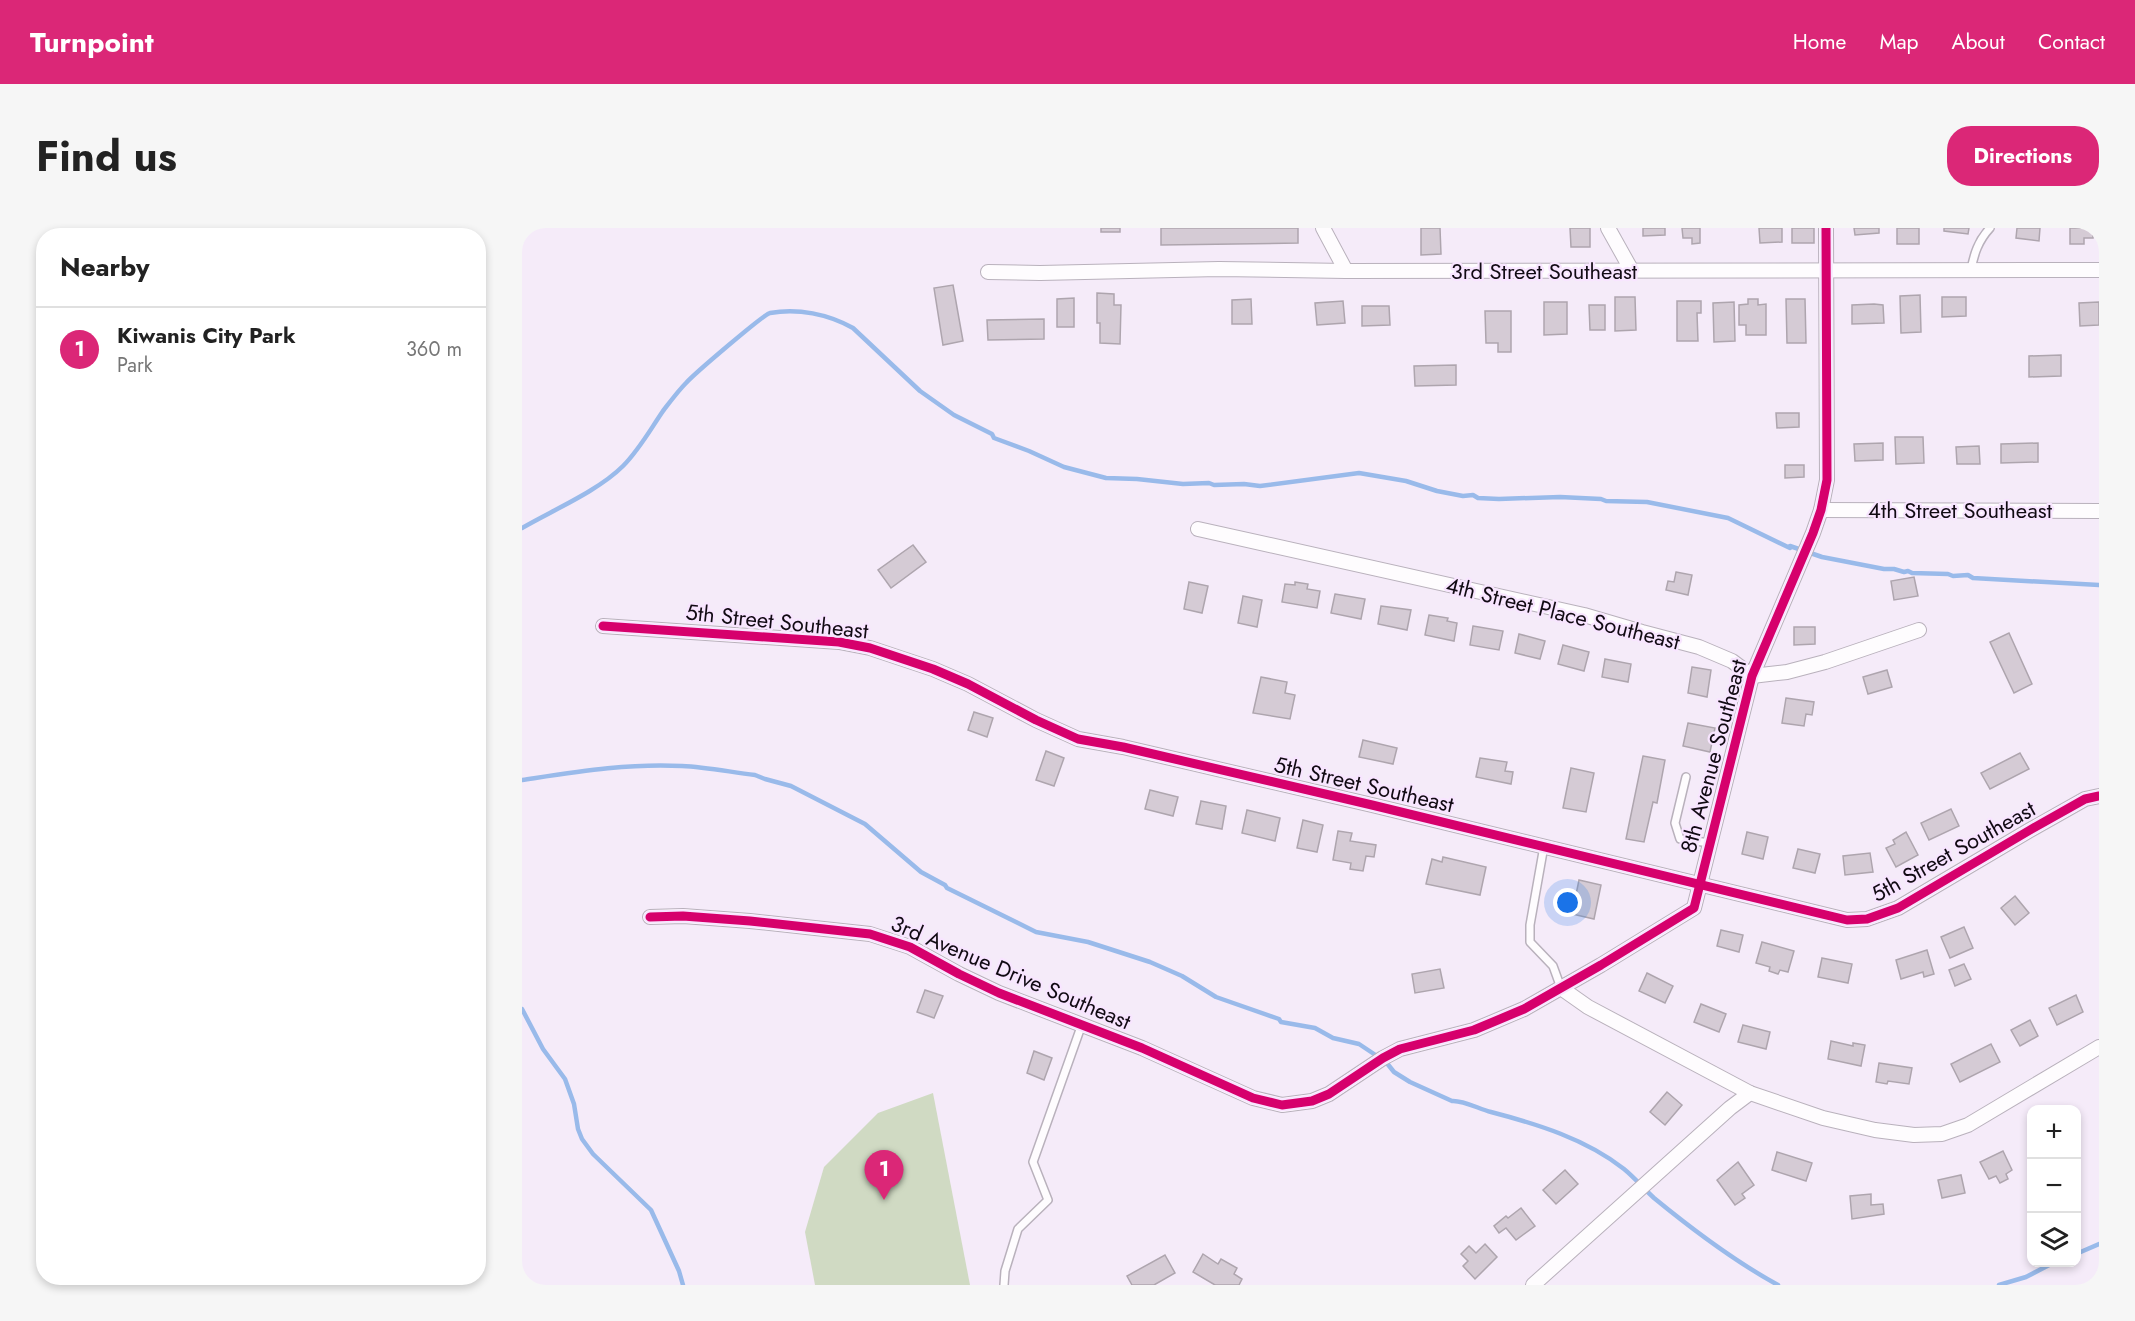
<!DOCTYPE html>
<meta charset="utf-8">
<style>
:root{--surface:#fff;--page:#f6f6f6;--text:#222;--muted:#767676;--line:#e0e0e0;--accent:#db2777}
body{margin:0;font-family:Jost,sans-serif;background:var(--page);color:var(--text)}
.controls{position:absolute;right:18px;bottom:18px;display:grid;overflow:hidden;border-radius:12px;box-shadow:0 3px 9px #0003}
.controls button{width:54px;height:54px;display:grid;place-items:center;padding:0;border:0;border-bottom:2px solid var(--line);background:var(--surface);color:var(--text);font:30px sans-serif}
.you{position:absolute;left:1046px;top:675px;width:21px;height:21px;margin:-15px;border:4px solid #fff;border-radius:50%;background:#1a73e8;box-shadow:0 0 0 9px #1a73e833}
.badge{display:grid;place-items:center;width:39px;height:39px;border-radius:50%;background:var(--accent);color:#fff;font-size:20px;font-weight:700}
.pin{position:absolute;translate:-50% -50px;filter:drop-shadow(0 2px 3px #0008)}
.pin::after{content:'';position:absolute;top:32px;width:21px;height:18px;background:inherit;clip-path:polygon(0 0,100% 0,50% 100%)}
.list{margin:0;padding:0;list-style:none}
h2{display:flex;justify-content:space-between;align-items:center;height:78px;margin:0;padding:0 24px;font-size:26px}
h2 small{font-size:20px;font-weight:400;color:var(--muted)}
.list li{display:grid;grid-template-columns:39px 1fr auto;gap:18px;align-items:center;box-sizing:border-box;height:84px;padding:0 24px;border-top:2px solid var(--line)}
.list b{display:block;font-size:22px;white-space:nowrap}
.list p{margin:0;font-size:20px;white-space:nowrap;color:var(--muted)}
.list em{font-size:20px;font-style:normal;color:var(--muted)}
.icon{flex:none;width:33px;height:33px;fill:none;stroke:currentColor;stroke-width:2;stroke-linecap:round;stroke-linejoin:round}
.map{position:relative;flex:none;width:1577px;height:1057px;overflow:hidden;border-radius:24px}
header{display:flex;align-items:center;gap:36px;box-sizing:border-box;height:84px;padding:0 30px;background:var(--accent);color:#fff}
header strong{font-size:28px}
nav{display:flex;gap:33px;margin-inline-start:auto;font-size:21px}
.intro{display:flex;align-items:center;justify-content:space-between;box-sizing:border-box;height:144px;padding:0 36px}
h1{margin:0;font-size:42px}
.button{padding:15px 27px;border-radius:24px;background:var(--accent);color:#fff;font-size:21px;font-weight:700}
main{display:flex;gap:36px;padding:0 36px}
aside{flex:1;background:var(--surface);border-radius:24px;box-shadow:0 3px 9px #0003}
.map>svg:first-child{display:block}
</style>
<header>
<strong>Turnpoint</strong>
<nav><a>Home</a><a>Map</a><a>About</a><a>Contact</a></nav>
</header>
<div class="intro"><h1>Find us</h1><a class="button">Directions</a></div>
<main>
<aside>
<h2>Nearby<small></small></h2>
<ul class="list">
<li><span class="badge">1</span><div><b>Kiwanis City Park</b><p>Park</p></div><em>360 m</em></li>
</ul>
</aside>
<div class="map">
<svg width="1577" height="1057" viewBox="0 0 1577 1057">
<rect width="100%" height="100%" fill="#f5ebf9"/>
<!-- green -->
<path fill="#d0dac3" d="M411,865L448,1057H293L283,1004L302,939L356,885Z"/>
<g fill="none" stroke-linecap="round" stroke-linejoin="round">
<!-- stream -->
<g stroke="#99baea" stroke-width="4.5">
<path d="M0,300C31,282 76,263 101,238C117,222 128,202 141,183C148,174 156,163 164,155C172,146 242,86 248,85C276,80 306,86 331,100L398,163L432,187L470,206L472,210L507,223L542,239L584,250L615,251L661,256L687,255L692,257L722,256L738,258L837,245L884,253L915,263L941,268L951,267L956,270L977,271L1038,269L1079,271L1084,273L1125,274L1206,290L1268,320V318L1300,329L1362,341H1372L1382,344L1386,343L1390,345L1426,346L1431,348L1446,347L1451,350L1577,357"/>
<path d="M0,552C53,544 106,535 160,538C184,539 208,544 233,547L243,551L269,558L343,596L399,644L423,657L425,660L514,704L566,714L628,734L660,748L694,769L757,791L759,794L793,800L811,810L837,816L864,834L872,844L888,854L930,873C941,872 957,881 969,884C1015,896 1064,911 1102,941C1113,950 1122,961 1132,970C1171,1002 1212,1033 1256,1057"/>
<path d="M0,781L21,821L43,851L52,876L56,901L60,911L71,926L129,982L157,1043L161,1057"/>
<path d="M1554,1026L1577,1016"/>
<path d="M1477,1057L1504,1049L1533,1034"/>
</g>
</g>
<!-- building -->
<g fill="#d5cbd5" stroke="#aea5ae" stroke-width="1.5">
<rect x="579" y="0" width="19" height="4"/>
<path d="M639,0H776V15L639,17Z"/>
<path d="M899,0H918L919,26L899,27Z"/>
<path d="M1048,0H1068V19H1049Z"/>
<path d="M1121,0H1143V7L1121,8Z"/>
<path d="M1160,0H1178V15L1170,16V10H1161Z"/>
<path d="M1237,0H1260V14L1238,15Z"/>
<rect x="1270" y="0" width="22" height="15"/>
<path d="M1332,0H1357V5L1333,7Z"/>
<rect x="1375" y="0" width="22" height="16"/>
<path d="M1422,0H1447L1446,6L1422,3Z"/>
<path d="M1495,0H1518L1517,13L1494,10Z"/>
<path d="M1548,0H1571V10H1562V16H1548Z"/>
<path d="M431,57L441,113L421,117L412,60Z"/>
<path d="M575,65L592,66V77H599L598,116L578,115V95H575Z"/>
<path d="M1398,67L1399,104L1379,105L1378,68Z"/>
<path d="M1093,69H1113L1114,102L1093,103Z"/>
<path d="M1420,69H1444V88L1420,89Z"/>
<path d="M552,70V99H535V71Z"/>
<path d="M729,71L730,96H710V72Z"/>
<path d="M1226,71H1236V77L1244,76V107H1224V97H1217V77L1226,76Z"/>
<path d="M1264,71H1283L1284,115H1265Z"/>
<path d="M821,73L823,95L795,97L793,75Z"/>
<path d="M1155,73H1179V85H1175L1176,113H1155Z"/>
<path d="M1022,74H1045V106L1022,107Z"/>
<path d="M1212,74L1213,113L1192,114L1191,75Z"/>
<path d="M1577,74V97L1558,98L1557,75Z"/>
<path d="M1352,76L1361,77L1362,95L1330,96V77Z"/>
<path d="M1067,77H1083V102H1068Z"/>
<path d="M840,78H867L868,97L840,98Z"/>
<path d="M963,83H989V124H976V115H964Z"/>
<path d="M522,91V111L466,112L465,92Z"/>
<path d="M1539,127V148L1507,149V128Z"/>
<path d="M934,137V157L893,158L892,138Z"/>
<path d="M1254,185H1277V199L1255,200Z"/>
<path d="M1373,209H1401L1402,235L1374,236Z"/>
<path d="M1361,215V232L1333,233L1332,216Z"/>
<path d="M1516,215V234L1479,235V216Z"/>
<path d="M1457,218L1458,236H1435L1434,219Z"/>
<path d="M1263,237H1282V249L1263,250Z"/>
<path d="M391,317L404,334L369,360L356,342Z"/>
<path d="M1154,344L1170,347L1166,367L1144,362L1146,353L1152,354Z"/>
<path d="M1392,349L1396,368L1372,372L1369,353Z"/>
<path d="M667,354L686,358L680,385L662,381Z"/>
<path d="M773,354L786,356L785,361L798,363L795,380L760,374L763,356L773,357Z"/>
<path d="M813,366L843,371L839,391L809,385Z"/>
<path d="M721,368L740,372L735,399L716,395Z"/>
<path d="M859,378L889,382L885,402L856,396Z"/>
<path d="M907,387L926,390L925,393L935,395L932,413L903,407Z"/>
<path d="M951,398L981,403L977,422L948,417Z"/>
<path d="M1272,399H1293V416L1272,417Z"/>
<path d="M1487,405L1510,456L1492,465L1468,414Z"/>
<path d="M997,406L1023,413L1018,431L993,425Z"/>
<path d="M1041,417L1067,424L1062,443L1036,436Z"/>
<path d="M1083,431L1109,436L1106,454L1080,449Z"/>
<path d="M1170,439L1189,442L1185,469L1166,465Z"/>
<path d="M1365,442L1370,459L1346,466L1341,449Z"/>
<path d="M739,449L765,454L763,465L773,467L768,491L731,485Z"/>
<path d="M1264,470L1292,474L1290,487L1284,486L1282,498L1260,495Z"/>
<path d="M452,484L471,490L465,509L446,502Z"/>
<path d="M1166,495L1193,500L1188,524L1161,518Z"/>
<path d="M841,512L875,520L871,536L837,529Z"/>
<path d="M524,523L542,530L532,558L514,552Z"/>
<path d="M1498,525L1507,541L1468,561L1459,545Z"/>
<path d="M1121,528L1143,532L1135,575L1131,574L1122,614L1104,611Z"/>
<path d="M958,530L985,534L983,543L991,544L989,556L954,549Z"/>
<path d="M1049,540L1072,545L1064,584L1041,580Z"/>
<path d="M628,562L656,569L651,588L623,581Z"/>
<path d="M679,573L704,578L700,601L674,596Z"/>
<path d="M1429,581L1437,598L1407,612L1399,595Z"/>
<path d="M725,582L758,590L753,613L720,605Z"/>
<path d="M781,592L801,597L795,624L775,620Z"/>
<path d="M816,603L830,605L828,613L854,617L852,629L844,628L841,643L828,641L829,635L811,632Z"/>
<path d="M1225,604L1246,609L1241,631L1220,626Z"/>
<path d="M1384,604L1396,627L1374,639L1364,620L1373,616L1371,612Z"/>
<path d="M1276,621L1298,626L1293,645L1271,640Z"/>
<path d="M1348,625L1351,644L1323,647L1321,628Z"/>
<path d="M921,629L964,639L958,667L904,656L910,631L920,634Z"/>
<path d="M1057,652L1079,657L1072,691L1050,686Z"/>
<path d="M1493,668L1507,685L1493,697L1479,680Z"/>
<path d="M1442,699L1451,720L1428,730L1419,709Z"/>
<path d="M1199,702L1221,707L1217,724L1195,718Z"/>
<path d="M1240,714L1272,723L1266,744L1258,742L1256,746L1247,743L1248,739L1234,735Z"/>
<path d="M1405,722L1412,746L1402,749L1401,744L1379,751L1374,732Z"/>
<path d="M1300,730L1330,736L1326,755L1296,749Z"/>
<path d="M1442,736L1449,751L1433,758L1427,742Z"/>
<path d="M918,741L922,760L893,765L890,746Z"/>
<path d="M1125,745L1151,758L1143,775L1117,763Z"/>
<path d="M403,762L421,768L412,790L395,784Z"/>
<path d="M1554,767L1561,784L1535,797L1527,780Z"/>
<path d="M1179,776L1204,786L1197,804L1172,794Z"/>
<path d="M1508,792L1516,808L1498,818L1489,802Z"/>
<path d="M1221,797L1248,804L1244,821L1216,814Z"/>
<path d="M1309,813L1331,818V815L1343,817L1339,838L1306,831Z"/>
<path d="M1469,816L1478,834L1438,854L1429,836Z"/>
<path d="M512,823L530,830L522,852L505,845Z"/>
<path d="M1357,835L1390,840L1387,856L1366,853L1365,856L1354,854Z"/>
<path d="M1145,864L1160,877L1143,897L1128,884Z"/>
<path d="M1481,923L1490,942L1484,946L1486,951L1478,955L1474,948L1467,951L1458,934Z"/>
<path d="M1255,924L1290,935L1284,953L1250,942Z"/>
<path d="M1216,934L1232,957L1220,966L1223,970L1213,977L1195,952Z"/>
<path d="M1043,942L1056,956L1034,976L1021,962Z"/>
<path d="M1439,947L1443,965L1420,970L1416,952Z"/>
<path d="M1349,966V977L1361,976L1362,986L1330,991L1328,968Z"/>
<path d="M999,980L1013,998L994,1012L984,1000L977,1005L972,998L984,988L986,990Z"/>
<path d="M963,1016L975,1029L953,1051L941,1038L946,1033L939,1026L947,1018L954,1025Z"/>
<path d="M681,1026L696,1036L699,1031L715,1040L712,1046L720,1051L717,1057H693L671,1044Z"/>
<path d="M643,1027L653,1045L632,1057H610L605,1048Z"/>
</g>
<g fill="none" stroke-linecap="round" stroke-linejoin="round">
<!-- lane casing -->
<g stroke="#b9b1bc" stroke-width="10">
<g id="lane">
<path d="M1449,42C1452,26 1456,13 1468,0"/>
<path d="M1164,549L1153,595L1158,611L1188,615"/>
<path d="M1022,618L1008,697V714L1031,738L1039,760"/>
<path d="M482,1057L483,1043L496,1001L526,972L511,934L560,796"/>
</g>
</g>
<!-- street casing -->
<g stroke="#b9b1bc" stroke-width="16">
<g id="street">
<path d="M801,0L824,43"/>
<path d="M1086,0L1110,43"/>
<path d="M466,44L518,45L697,41L824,43L1577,42"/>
<path d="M1299,282L1577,283"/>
<path d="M676,301L1062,387L1120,404L1177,419L1210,433L1230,448L1265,444L1303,434L1397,402"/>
<path d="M81,398L317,414L348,420L411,441L446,456L514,492L556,511L601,519L850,577L1325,692L1345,691L1376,680L1508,602L1563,571L1577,568"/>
<path d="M128,689L161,688L228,693L348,706L388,719L437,746L477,765L620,820L731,870L760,877L790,873L807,866L861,830L878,821L952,802L1002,781L1079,737L1172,680L1230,448L1291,305L1299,282L1305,252L1304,0"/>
<path d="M1039,760L1066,779L1228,865L1301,890L1353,902L1392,907L1420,906L1446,897L1577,819"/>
<path d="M1011,1057L1208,880L1228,865"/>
</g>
</g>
<!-- lane -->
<use href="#lane" stroke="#fefcfe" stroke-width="7"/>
<!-- street -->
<use href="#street" stroke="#fefcfe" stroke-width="14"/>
<!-- cycleway casing -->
<g stroke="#f8e5ff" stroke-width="13">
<g id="cycleway">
<path d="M81,398L317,414L348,420L411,441L446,456L514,492L556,511L601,519L850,577L1325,692L1345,691L1376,680L1508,602L1563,571L1577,568"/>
<path d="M128,689L161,688L228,693L348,706L388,719L437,746L477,765L620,820L731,870L760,877L790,873L807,866L861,830L878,821L952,802L1002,781L1079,737L1172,680L1230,448L1291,305L1299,282L1305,252L1304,0"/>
</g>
</g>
<!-- cycleway -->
<use href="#cycleway" stroke="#d6006c" stroke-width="9"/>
</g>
<g text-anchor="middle" stroke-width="4.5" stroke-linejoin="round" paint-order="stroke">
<!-- street labels -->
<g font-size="22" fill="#110a13" stroke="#f8e5ff">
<text x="1022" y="51">3rd Street Southeast</text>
<text x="1438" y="290">4th Street Southeast</text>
<text transform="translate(1041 385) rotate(14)" y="8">4th Street Place Southeast</text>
<text transform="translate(255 393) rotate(6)" y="8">5th Street Southeast</text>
<text transform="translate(1191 528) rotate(-75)" y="8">8th Avenue Southeast</text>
<text transform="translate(842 556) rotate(13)" y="8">5th Street Southeast</text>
<text transform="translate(1431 623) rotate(-29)" y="8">5th Street Southeast</text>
<text transform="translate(489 744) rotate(23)" y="8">3rd Avenue Drive Southeast</text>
</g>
</g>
</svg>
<div class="controls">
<button>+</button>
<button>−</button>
<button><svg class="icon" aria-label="layers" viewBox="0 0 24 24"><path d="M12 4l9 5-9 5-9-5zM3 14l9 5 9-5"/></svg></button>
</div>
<div class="you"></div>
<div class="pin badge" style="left:362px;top:972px">1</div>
</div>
</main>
